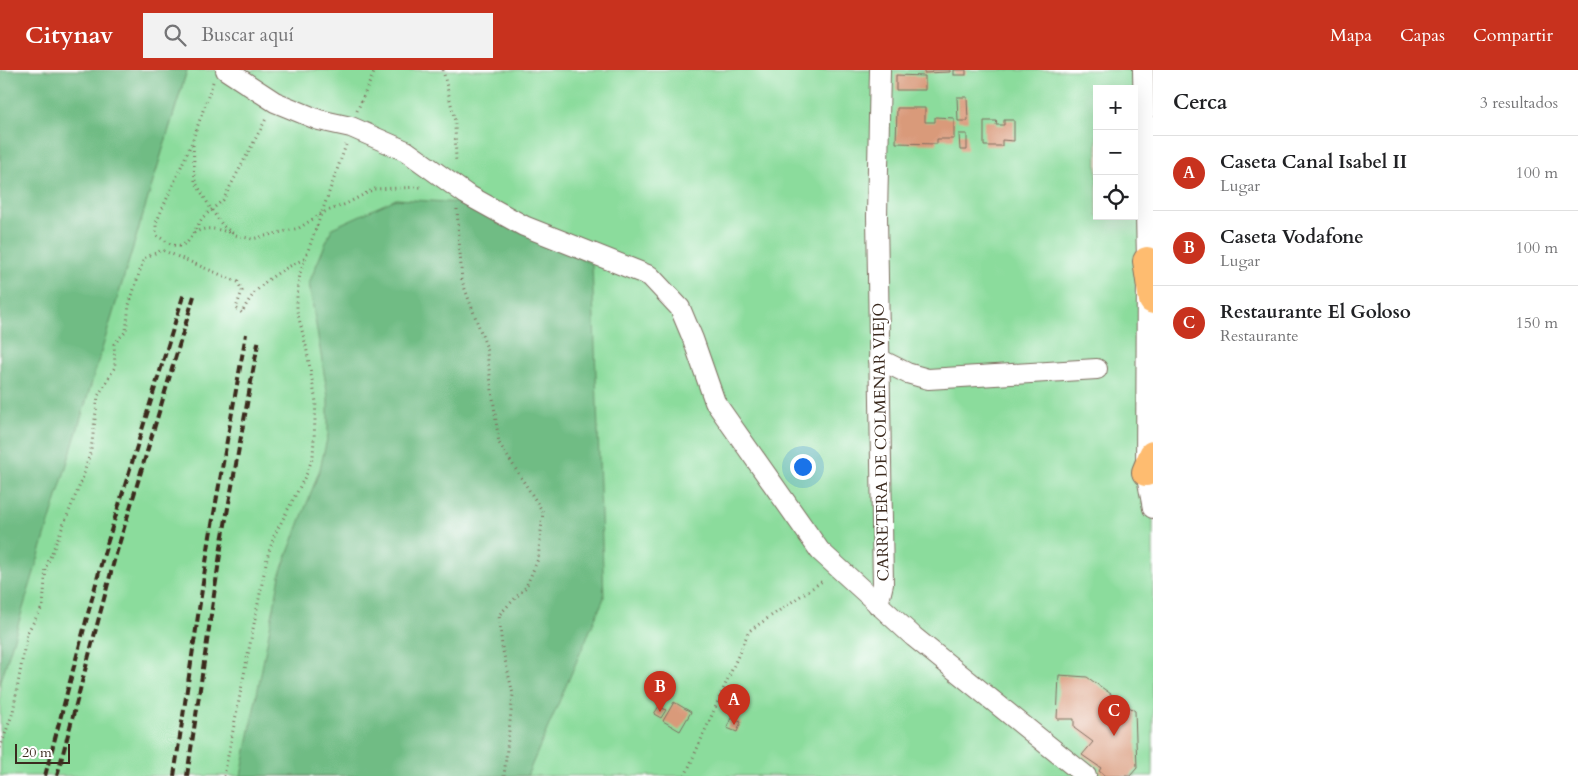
<!DOCTYPE html>
<html lang="es">
<meta charset="utf-8">
<style>
:root{--surface:#fff;--page:#f2f2f2;--text:#202124;--muted:#757577;--line:#e0e0e0;--accent:#c8321e}
body{margin:0;font-family:Cardo,serif;background:var(--page);color:var(--text)}
.controls{position:absolute;right:15px;top:15px;display:grid;overflow:hidden;border-radius:0px;box-shadow:0 5px 20px #0002}
.controls button{width:45px;height:45px;display:grid;place-items:center;padding:0;border:0;border-bottom:1px solid var(--line);background:var(--surface);color:var(--text);font:25px sans-serif}
.scale{position:absolute;left:15px;bottom:12px;width:55px;box-sizing:border-box;padding-left:5px;border:2px solid #3b2a1e;border-top:0;font-size:14px;line-height:18px;white-space:nowrap;color:#3b2a1e;-webkit-text-stroke:4px #fff;paint-order:stroke}
.you{position:absolute;left:802px;top:396px;width:18px;height:18px;margin:-12px;border:4px solid #fff;border-radius:50%;background:#1a73e8;box-shadow:0 0 0 8px #1a73e833}
.badge{display:grid;place-items:center;width:32px;height:32px;border-radius:50%;background:var(--accent);color:#fff;font-size:16px;font-weight:700}
.pin{position:absolute;translate:-50% -41px;filter:drop-shadow(0 1px 2px #0008)}
.pin::after{content:'';position:absolute;top:26px;width:18px;height:15px;background:inherit;clip-path:polygon(0 0,100% 0,50% 100%)}
.list{margin:0;padding:0;list-style:none}
h2{display:flex;justify-content:space-between;align-items:center;height:65px;margin:0;padding:0 20px;font-size:21px}
h2 small{font-size:16px;font-weight:400;color:var(--muted)}
.list li{display:grid;grid-template-columns:32px 1fr auto;gap:15px;align-items:center;box-sizing:border-box;height:75px;padding:0 20px;border-top:1px solid var(--line)}
.list b{display:block;font-size:19px;white-space:nowrap}
.list p{margin:0;font-size:16px;white-space:nowrap;color:var(--muted)}
.list em{font-size:16px;font-style:normal;color:var(--muted)}
.icon{flex:none;width:28px;height:28px;fill:none;stroke:currentColor;stroke-width:2;stroke-linecap:round;stroke-linejoin:round}
.map{position:relative;flex:none;width:1153px;height:706px;overflow:hidden}
header{display:flex;align-items:center;gap:30px;box-sizing:border-box;height:70px;padding:0 25px;background:var(--accent);color:#fff}
header strong{font-size:24px}
nav{display:flex;gap:28px;margin-inline-start:auto;font-size:18px}
.search{width:350px;height:45px;background:var(--page);display:flex;align-items:center;gap:12px;box-sizing:border-box;padding:0 18px;border-radius:0px;color:var(--muted);font-size:19px}
main{display:flex}
aside{flex:1;background:var(--surface)}
.map>svg:first-child{display:block}
</style>
<header>
<strong>Citynav</strong>
<div class="search"><svg class="icon" aria-label="search" viewBox="0 0 24 24"><circle cx="10" cy="10" r="6"/><path d="M15 15l6 6"/></svg>Buscar aquí</div>
<nav><a>Mapa</a><a>Capas</a><a>Compartir</a></nav>
</header>
<main>
<div class="map">
<svg width="1153" height="706" viewBox="0 0 1153 706">
<rect width="100%" height="100%" fill="#fff"/>
<filter id="ink" filterUnits="userSpaceOnUse"><feTurbulence type="fractalNoise" baseFrequency=".02" numOctaves="2"/><feDisplacementMap in="SourceGraphic" scale="10" xChannelSelector="R" yChannelSelector="G"/><feConvolveMatrix kernelMatrix="1 2 1 2 8 2 1 2 1" color-interpolation-filters="sRGB"/></filter>
<filter id="wash" filterUnits="userSpaceOnUse"><feTurbulence type="fractalNoise" baseFrequency=".0096" numOctaves="4" result="noise"/><feDisplacementMap in="SourceGraphic" scale="20" xChannelSelector="R" yChannelSelector="G"/><feGaussianBlur stdDeviation="1.12" result="paint"/><feColorMatrix in="noise" values="0 0 0 0 0 0 0 0 0 0 0 0 0 0 0 0 0 1.4 0 .05"/><feComposite in="paint" operator="in"/></filter>
<g filter="url(#wash)">
<rect width="100%" height="100%" fill="#f9ead9"/>
<!-- green -->
<path fill="#8bdc9c" stroke="#63835d" fill-rule="evenodd" d="M187,0H1153V706H0V608ZM1097,19H1134V146H1097Z"/>
<!-- forest -->
<g fill="#70bc84" stroke="#567351">
<path d="M0,0H187L0,614Z"/>
<path d="M396,129L463,133L592,194L604,528L527,706H241L281,501L320,399L328,365V327L309,213L332,158Z"/>
</g>
<g id="blocks">
<!-- building -->
<g fill="#d99a7a">
<path d="M924,0H950V2L924,3Z"/>
<rect x="954" y="0" width="12" height="5"/>
<path d="M896,5L925,6V20H896Z"/>
<path d="M957,27H967L968,51H958Z"/>
<path d="M897,38H925V52H935V47L954,48V69H937V74L896,73Z"/>
<path d="M1004,50H1014V71L1002,70V76H984V51H997L996,55H1004Z"/>
<path d="M959,64H967V80H960Z"/>
<path d="M1059,605L1087,607L1135,641L1137,698L1130,706H1105L1099,701L1101,698L1082,685L1093,672L1074,658V649H1057Z"/>
<path d="M674,632L691,642L680,661L663,651Z"/>
<path d="M659,636L666,640L661,648L654,644Z"/>
<path d="M731,648L741,652L737,662L727,658Z"/>
</g>
</g>
</g>
<g filter="url(#ink)">
<use href="#blocks" fill-opacity="0" stroke="#7e6d5f" stroke-width="1"/>
<g fill="none" stroke-linecap="round" stroke-linejoin="round">
<!-- minor casing -->
<g stroke="#7e6d5f" stroke-width="22">
<g id="minor">
<path d="M226,0L275,32L319,50L351,57L406,81L466,124L524,156L650,206L680,238L693,269L715,332L820,481L914,567L1086,706"/>
<path d="M1143,0L1147,191L1146,402L1153,438"/>
<path d="M879,289L907,303L928,309L1097,299"/>
<path d="M878,535L883,514L877,146L880,0"/>
</g>
</g>
<!-- highway casing -->
<g stroke="#7e6d5f" stroke-width="30">
<g id="highway">
<path d="M1147,191L1153,230"/>
<path d="M1146,402L1153,385"/>
</g>
</g>
<!-- path -->
<g stroke="#7e6d5f" stroke-width="3" stroke-dasharray="1 4" stroke-linecap="butt">
<path d="M443,0L455,51L456,93"/>
<path d="M213,12L192,72L156,153V165L172,175L179,176L187,173L203,147L223,130L267,47"/>
<path d="M357,41L375,0"/>
<path d="M193,75L195,111L211,139L223,156L235,165L252,169L299,158L322,143L346,134L374,119L423,117"/>
<path d="M457,139L462,211L486,276L499,373L543,442L538,489L526,517L499,545L502,577L513,624L504,706"/>
<path d="M194,163C205,156 219,159 231,163"/>
<path d="M0,678L13,642L27,563L43,536L46,497L82,410L91,380L98,326L115,297L114,274L126,261L129,235L144,188L162,180L238,212L242,221L236,238L242,243C255,214 279,201 306,188"/>
<path d="M224,706L267,488L274,466L307,403L313,386L316,332L306,276L297,241V226L300,203L346,75"/>
<path d="M685,706L749,561L824,510"/>
</g>
<!-- minor -->
<use href="#minor" stroke="#fff" stroke-width="20"/>
<!-- highway -->
<use href="#highway" stroke="#febc70" stroke-width="28"/>
<!-- rail -->
<g stroke="#3b2a1e" stroke-width="4" stroke-dasharray="8 4" stroke-linecap="butt">
<path d="M45,706L103,487L184,223"/>
<path d="M57,706L114,491L194,226"/>
<path d="M174,706L210,466L246,264"/>
<path d="M187,706L222,471L259,268"/>
</g>
</g>
</g>
<g text-anchor="middle" stroke-width="4" stroke-linejoin="round" paint-order="stroke">
<!-- street labels -->
<g font-size="16" fill="#3b2a1e" stroke="#fff">
<text transform="translate(880 372) rotate(-91)" y="6">CARRETERA DE COLMENAR VIEJO</text>
</g>
</g>
</svg>
<div class="controls">
<button>+</button>
<button>−</button>
<button><svg class="icon" aria-label="locate" viewBox="0 0 24 24"><circle cx="12" cy="12" r="6"/><path d="M12 2v4M12 18v4M2 12h4M18 12h4"/></svg></button>
</div>
<div class="scale">20 m</div>
<div class="you"></div>
<div class="pin badge" style="left:734px;top:655px">A</div>
<div class="pin badge" style="left:660px;top:642px">B</div>
<div class="pin badge" style="left:1114px;top:666px">C</div>
</div>
<aside>
<h2>Cerca<small>3 resultados</small></h2>
<ul class="list">
<li><span class="badge">A</span><div><b>Caseta Canal Isabel II</b><p>Lugar</p></div><em>100 m</em></li>
<li><span class="badge">B</span><div><b>Caseta Vodafone</b><p>Lugar</p></div><em>100 m</em></li>
<li><span class="badge">C</span><div><b>Restaurante El Goloso</b><p>Restaurante</p></div><em>150 m</em></li>
</ul>
</aside>
</main>
